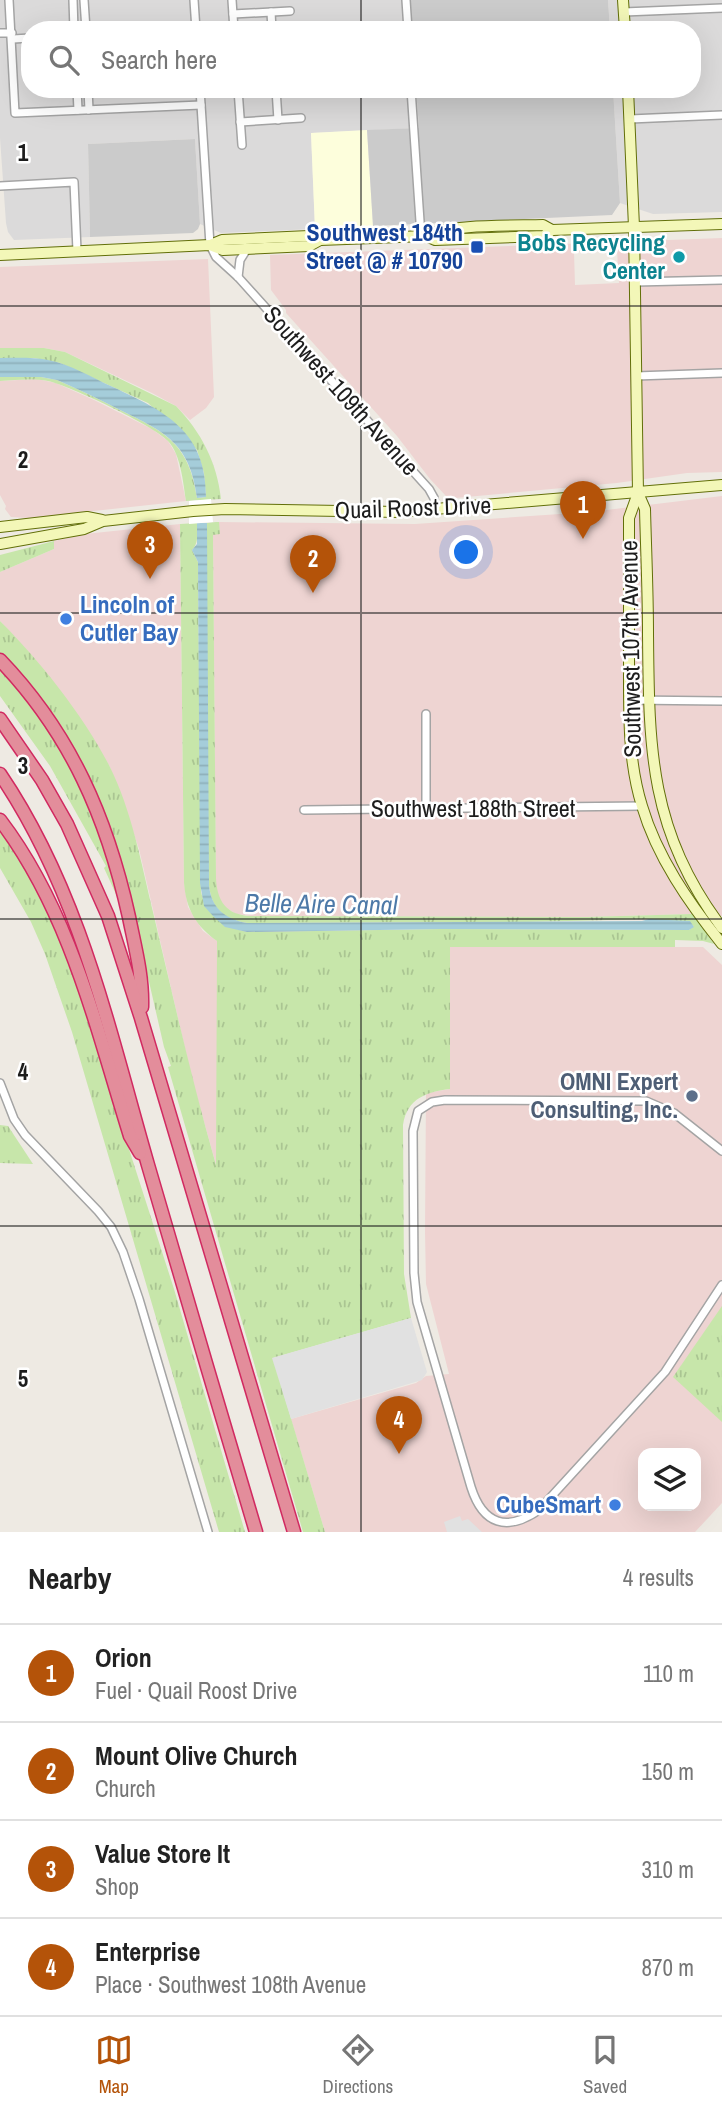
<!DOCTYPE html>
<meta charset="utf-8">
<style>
:root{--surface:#fff;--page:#f2f2f2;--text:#222;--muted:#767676;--line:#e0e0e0;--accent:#b45309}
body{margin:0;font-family:"Archivo Narrow",sans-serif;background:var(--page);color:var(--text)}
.controls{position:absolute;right:21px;bottom:21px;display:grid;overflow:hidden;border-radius:14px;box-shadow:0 7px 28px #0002}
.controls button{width:63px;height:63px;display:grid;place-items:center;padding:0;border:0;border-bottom:2px solid var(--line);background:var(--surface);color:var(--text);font:35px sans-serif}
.you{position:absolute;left:467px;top:553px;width:24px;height:24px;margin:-18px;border:5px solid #fff;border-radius:50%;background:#1a73e8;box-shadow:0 0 0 10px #1a73e833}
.badge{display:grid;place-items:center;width:46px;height:46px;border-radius:50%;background:var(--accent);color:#fff;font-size:23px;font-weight:700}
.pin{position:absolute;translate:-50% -58px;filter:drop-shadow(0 2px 4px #0008)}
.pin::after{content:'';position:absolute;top:37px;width:24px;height:21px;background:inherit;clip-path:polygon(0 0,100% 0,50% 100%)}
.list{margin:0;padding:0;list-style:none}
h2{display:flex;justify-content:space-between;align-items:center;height:91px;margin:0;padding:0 28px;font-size:30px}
h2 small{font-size:23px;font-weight:400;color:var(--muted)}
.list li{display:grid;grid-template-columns:46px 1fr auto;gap:21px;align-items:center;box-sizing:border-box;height:98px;padding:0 28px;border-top:2px solid var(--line)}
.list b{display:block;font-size:26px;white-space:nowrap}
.list p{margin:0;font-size:23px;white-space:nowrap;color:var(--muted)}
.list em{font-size:23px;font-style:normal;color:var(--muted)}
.icon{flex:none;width:38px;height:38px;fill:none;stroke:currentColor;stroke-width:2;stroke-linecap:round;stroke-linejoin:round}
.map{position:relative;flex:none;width:722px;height:1532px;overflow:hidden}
.search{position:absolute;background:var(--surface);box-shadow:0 7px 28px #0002;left:21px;right:21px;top:21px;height:77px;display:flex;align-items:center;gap:18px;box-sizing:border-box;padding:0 24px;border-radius:28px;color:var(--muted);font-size:26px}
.sheet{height:483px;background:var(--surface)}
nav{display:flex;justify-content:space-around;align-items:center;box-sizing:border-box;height:98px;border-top:2px solid var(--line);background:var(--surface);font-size:19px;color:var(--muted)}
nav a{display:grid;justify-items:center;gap:4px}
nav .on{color:var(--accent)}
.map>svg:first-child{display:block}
</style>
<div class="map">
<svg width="722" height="1532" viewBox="0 0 722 1532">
<defs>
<pattern id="grass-tufts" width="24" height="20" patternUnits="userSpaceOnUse" patternTransform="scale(1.75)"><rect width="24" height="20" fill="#c7e6aa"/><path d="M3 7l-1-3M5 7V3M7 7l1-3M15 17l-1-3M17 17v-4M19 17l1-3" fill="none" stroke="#aac592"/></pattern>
<pattern id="water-rules" width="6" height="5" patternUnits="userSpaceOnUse" patternTransform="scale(1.75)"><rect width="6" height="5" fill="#a5cdda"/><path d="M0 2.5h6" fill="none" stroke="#8eb0bb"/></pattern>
</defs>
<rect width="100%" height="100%" fill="#eeeae3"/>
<!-- residential -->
<g fill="#dbdada">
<path d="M0,0H410L412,30H30V89H416L419,128L311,133L315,229L221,233L200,224L195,139L88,144L90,237L14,240L8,232L6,223L0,138Z"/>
<path d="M608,0H722V212L653,214L620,203L613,89H692V30H610Z"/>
</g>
<!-- commercial -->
<g fill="#eed4d2" fill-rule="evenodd">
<path d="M722,238V472L687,473L617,483L455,498L446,496L430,479L397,436L286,313V310L271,290L270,255ZM617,250L619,283L575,285L574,252Z"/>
<path d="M208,259L214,397L206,408L190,420L176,406L152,393L65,352L44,348H0V267Z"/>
<path d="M37,379L56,383L94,400L152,429L168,441L176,454L186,501L29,518L11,517L5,509L6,506L0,495V381Z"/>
<path d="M722,496V916L692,914L586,917L251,916L236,914L225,907L218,897L216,890L213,534H219V522L415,524L590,512Z"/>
<path d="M180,524L184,883L188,907L203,931L217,941V1168L192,1079L139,849L117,785L109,765L64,697L35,659L0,621V572L54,549V541L85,534Z"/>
<path d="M449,947H703L722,965V1503L695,1532H325L291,1419L416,1383L426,1376L449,1374L426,1284L425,1231L426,1093L450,1089ZM643,1453H696V1506H643Z"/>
</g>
<!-- education -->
<path fill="#fdfedc" d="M367,130L373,226L315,229L311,133Z"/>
<!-- religious -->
<g fill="#cbcbcb">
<path d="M410,0H608L610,30H412Z"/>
<path d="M416,89H613L620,203L612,215L373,226L367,130L419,128Z"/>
<path d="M195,139L200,224L198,229L193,233L90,237L88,144Z"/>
</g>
<!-- grass -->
<g fill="url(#grass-tufts)">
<path d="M0,348H44L65,352L176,406C201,432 217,462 221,499L186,501C183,482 181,455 168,441C153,425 70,386 48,381C33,378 16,380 0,381V377H41L57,380C78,389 99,399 120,410C165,432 189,443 197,498L206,497L204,473L197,450L148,403L60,363L34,358H0Z"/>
<path d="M216,522H219L220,534L213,535L216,878C217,901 226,915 251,916L586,917L692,914L714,944L703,941L675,940V947H450V1089C427,1092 407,1098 403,1125L404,1274L411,1318L273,1358L325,1532H303L168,1067L171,1066L164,1047L136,925L100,804L0,655V621C40,661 83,715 109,765C132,811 141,862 153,912C173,997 192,1081 216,1165L217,941C196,926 186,909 184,883L180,524L197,523C197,533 199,543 192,550L198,562L201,892C206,914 225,927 247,932L441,929L689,930L694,926L649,919L527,922L247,923C203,916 209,884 208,849L206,530L207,523Z"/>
<path d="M54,541V549L0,572V555Z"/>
<path d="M0,665L45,720L90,800L120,903L104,868L106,866L50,766L0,696Z"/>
<path d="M0,825L20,855L63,944L174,1289L245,1532H219L72,1032L45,954L31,922L0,868Z"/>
<path d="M0,1125L8,1126L33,1164L0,1163Z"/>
<path d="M722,1306V1422L673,1377Z"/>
</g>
<!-- parking -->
<g fill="#e1e1e1">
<path d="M411,1318L427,1372L422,1380L291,1419L272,1358Z"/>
<path d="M460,1516L462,1521L468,1519L482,1532H447L444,1522Z"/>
</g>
<!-- water -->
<g fill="url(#water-rules)">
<path d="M0,358C16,358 32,357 48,360C71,364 92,378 113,387C166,412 206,431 206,497L197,498C190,443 165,432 120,410C99,399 78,389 57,380L41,377H0Z"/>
<path d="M197,523H207L209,885C211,908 225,919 247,923L642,921L649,919L690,921L694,927L689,930L441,929L247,932L225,927L213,916L204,906L200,883L198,562L192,550L197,544Z"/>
</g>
<!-- pier -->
<path fill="#fff" d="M211,499L213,522L189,524V501Z"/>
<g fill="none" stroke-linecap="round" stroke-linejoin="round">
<!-- street casing -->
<g stroke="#a4a4a4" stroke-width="10">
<g id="street">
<path d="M9,0L15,113L201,105"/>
<path d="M73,0L74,30"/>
<path d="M84,0L86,30"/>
<path d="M194,0L196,30"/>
<path d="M232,0L234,30"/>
<path d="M406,0L408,30"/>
<path d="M271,12L272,30"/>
<path d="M624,12L722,8"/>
<path d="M233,14L290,11"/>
<path d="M0,33H12"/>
<path d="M13,39L30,38"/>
<path d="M77,89L78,110"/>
<path d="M88,89L89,110"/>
<path d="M200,89L210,245L216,257L238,277L429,489L434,498L435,510"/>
<path d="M238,89L242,145"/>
<path d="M276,89L278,120"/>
<path d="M411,89L421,236"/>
<path d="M630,119L722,115"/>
<path d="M240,122L301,118"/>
<path d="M0,186L74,182L77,251"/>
<path d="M238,277L240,260L247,249"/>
<path d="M635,282L722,280"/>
<path d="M636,376L722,373"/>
<path d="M629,700L722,701"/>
<path d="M426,714V809"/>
<path d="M304,810L642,806"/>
<path d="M0,1083L14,1119L25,1135L98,1211L111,1227L123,1252L139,1299L208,1532"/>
<path d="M722,1151L674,1113L646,1101L445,1100L432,1102L418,1111L413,1131L414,1273L417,1302L471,1487C483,1525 507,1532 539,1510L665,1372L722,1285"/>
</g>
</g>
<!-- secondary casing -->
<g stroke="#626f09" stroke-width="12">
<g id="secondary">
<path d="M623,0L625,30"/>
<path d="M628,89L634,227L638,493L645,509C646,550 648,591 648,633C649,748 649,831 722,928"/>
<path d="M426,236L435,240L544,236L552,230"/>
<path d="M210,245L222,240L309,236L320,240"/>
<path d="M0,255L210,245L223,250L309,246L320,240L426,236C444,224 518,226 543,225L552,230L722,224"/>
<path d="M638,493L629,518C629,568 629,618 629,668C629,715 628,761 642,806C657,857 689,903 722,944"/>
<path d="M0,527L87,517L102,520"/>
<path d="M0,544L84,529L103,521L193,511L225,509L399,512L722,485"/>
</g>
</g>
<!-- highway casing -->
<g stroke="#d12a61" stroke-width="15">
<g id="highway">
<path d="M0,660C71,734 107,818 129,917C135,947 143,976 142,1007"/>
<path d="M0,719L42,780L67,824L108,916L141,1018L294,1532"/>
<path d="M0,774C80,892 109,1030 148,1165C183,1287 220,1410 256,1532"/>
<path d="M0,820C70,912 96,1027 130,1136L140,1153"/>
</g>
</g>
<!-- street -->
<use href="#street" stroke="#fff" stroke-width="7"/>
<!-- secondary -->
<use href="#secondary" stroke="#f3f7b8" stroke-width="10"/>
<!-- highway -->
<use href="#highway" stroke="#e38d9b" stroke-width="12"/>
</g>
<!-- grid -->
<path fill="none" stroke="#1d1d1d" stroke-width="2" stroke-opacity="0.55" d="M361,0V30M361,89V1532M0,306H722M0,613H722M0,919H722M0,1226H722"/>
<!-- markers -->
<rect fill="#1a4fb4" stroke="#fff" stroke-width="2.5" x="470" y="240" width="14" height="14" rx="3.5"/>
<circle fill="#0f9aa8" stroke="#fff" stroke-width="2.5" cx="679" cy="257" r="7"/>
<g fill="#3f7fe0" stroke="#fff" stroke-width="2.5">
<circle cx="66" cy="619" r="7"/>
<circle cx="615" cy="1505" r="7"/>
</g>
<circle fill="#5c6f8a" stroke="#fff" stroke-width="2.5" cx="692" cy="1096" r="7"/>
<g text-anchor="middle" stroke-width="5" stroke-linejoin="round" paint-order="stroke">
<!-- transit labels -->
<g font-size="24" font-weight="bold" fill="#164399" stroke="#fff" text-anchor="end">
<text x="463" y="241">Southwest 184th<tspan x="463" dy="28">Street @ # 10790</tspan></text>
</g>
<!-- culture labels -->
<g font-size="24" font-weight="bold" fill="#0d838f" stroke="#fff" text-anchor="end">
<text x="665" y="251">Bobs Recycling<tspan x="665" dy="28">Center</tspan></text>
</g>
<!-- street labels -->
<g font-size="24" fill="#1d1d1d" stroke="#fff">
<text transform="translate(341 391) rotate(48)" y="8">Southwest 109th Avenue</text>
<text transform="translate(413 508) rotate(-2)" y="8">Quail Roost Drive</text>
<text transform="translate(631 649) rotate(-91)" y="8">Southwest 107th Avenue</text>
<text x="473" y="817">Southwest 188th Street</text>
</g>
<!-- shop labels -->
<g font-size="24" font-weight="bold" fill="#366cbe" stroke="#fff" text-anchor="start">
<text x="80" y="613">Lincoln of<tspan x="80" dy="28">Cutler Bay</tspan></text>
<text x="601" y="1513" text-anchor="end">CubeSmart</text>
</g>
<!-- service labels -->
<g font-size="24" font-weight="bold" fill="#4e5e75" stroke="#fff" text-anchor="end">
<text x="678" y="1090">OMNI Expert<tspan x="678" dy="28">Consulting, Inc.</tspan></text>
</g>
<!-- water labels -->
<g font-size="26" font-style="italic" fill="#4d79a8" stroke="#fff">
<text transform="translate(321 904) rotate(1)" y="9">Belle Aire Canal</text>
</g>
</g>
<g font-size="23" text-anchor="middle" font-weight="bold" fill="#1d1d1d" stroke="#fff" stroke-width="5" stroke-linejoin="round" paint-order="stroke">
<text x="23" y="161">1</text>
<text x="23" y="468">2</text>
<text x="23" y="774">3</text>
<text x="23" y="1080">4</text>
<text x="23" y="1387">5</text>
</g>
</svg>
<div class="controls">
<button><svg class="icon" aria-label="layers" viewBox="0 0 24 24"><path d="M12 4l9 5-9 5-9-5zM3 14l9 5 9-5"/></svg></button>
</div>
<div class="you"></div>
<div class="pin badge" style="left:583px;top:539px">1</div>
<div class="pin badge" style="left:313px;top:593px">2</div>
<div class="pin badge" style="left:150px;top:579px">3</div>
<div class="pin badge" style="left:399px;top:1454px">4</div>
<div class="search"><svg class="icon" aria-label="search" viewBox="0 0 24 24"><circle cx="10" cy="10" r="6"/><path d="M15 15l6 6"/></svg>Search here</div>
</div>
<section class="sheet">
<h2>Nearby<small>4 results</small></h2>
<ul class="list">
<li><span class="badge">1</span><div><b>Orion</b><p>Fuel · Quail Roost Drive</p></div><em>110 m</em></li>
<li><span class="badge">2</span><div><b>Mount Olive Church</b><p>Church</p></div><em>150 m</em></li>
<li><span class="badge">3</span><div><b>Value Store It</b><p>Shop</p></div><em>310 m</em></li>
<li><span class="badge">4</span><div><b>Enterprise</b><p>Place · Southwest 108th Avenue</p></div><em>870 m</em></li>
</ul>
</section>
<nav>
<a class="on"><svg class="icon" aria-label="map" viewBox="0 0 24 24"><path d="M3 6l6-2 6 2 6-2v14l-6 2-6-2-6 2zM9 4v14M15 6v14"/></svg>Map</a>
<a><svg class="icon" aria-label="directions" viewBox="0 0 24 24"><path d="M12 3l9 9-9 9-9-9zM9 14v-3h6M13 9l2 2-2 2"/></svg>Directions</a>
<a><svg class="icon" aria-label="saved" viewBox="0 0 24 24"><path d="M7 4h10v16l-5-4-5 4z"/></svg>Saved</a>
</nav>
